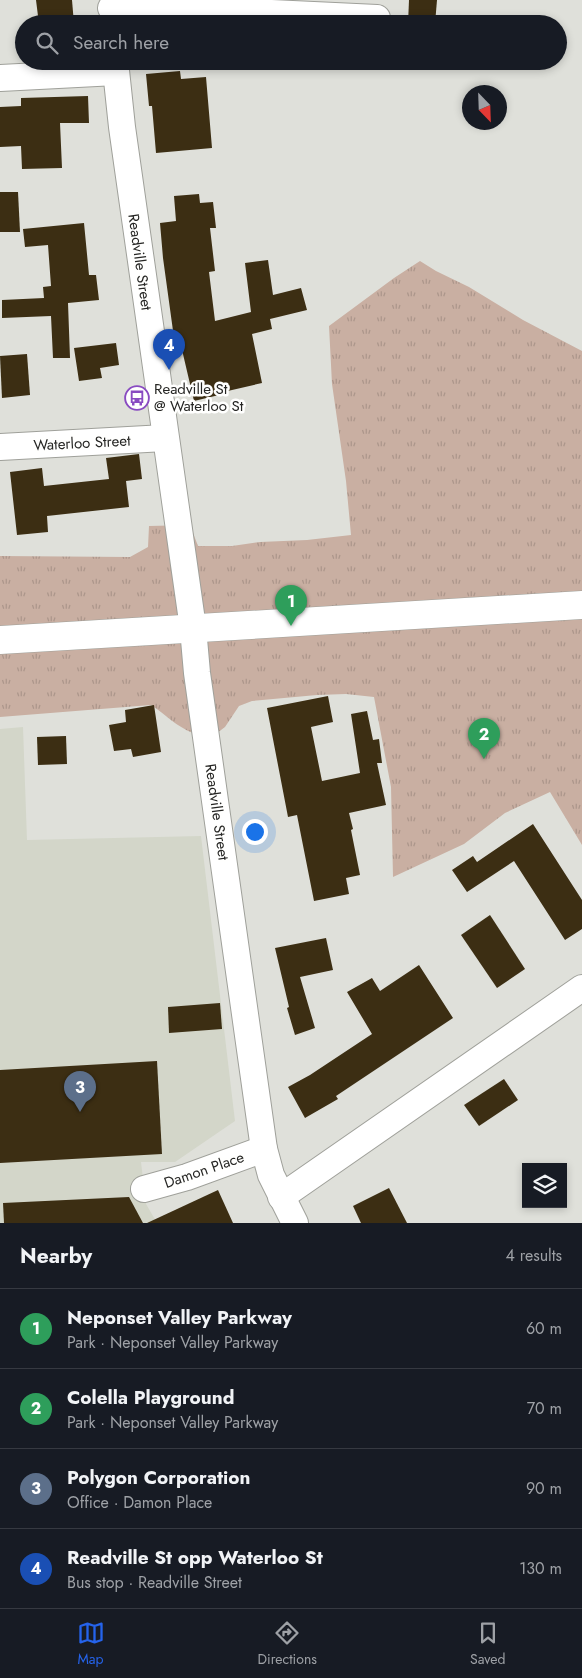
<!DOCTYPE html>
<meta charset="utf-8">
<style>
:root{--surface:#171b24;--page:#20242c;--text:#f1f3f6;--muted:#9ea1a6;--line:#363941;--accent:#2563eb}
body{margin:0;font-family:Jost,sans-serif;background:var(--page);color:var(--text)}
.controls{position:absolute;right:15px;bottom:15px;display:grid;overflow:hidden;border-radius:0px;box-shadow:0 2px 8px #0003}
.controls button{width:45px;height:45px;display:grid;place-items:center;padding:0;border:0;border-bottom:1px solid var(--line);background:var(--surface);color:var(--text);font:25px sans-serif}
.compass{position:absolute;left:462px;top:85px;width:45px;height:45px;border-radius:50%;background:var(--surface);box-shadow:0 2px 8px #0003;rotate:157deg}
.you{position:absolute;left:254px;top:831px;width:18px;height:18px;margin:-12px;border:4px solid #fff;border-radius:50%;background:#1a73e8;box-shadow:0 0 0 8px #1a73e833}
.badge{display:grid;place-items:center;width:32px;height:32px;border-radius:50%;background:var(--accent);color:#fff;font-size:16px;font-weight:700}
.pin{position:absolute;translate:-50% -41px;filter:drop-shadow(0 1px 2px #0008)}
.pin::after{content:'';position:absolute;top:26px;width:18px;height:15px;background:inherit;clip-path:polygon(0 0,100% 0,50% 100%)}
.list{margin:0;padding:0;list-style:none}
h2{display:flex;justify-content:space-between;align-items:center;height:65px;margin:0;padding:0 20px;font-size:21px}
h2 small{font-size:16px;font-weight:400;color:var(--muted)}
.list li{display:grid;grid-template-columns:32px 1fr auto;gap:15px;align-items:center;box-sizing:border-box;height:80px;padding:0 20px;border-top:1px solid var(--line)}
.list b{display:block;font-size:19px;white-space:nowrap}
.list p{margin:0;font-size:16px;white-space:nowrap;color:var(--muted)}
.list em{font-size:16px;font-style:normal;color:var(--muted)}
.icon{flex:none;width:28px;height:28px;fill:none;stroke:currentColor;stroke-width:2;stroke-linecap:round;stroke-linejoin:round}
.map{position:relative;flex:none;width:582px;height:1223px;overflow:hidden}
.search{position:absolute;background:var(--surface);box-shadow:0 2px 8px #0003;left:15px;right:15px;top:15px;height:55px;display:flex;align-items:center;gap:12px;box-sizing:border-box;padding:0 18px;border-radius:28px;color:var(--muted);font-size:19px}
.sheet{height:385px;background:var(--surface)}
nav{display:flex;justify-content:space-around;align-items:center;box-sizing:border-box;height:70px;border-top:1px solid var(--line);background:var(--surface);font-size:14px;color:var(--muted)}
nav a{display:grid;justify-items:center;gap:2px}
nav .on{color:var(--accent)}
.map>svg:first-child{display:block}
</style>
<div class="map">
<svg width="582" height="1223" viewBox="0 0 582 1223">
<defs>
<pattern id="grass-tufts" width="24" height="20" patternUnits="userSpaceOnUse" patternTransform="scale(1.25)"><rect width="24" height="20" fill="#c9afa2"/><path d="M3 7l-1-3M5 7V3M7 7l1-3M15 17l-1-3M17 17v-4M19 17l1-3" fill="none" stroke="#ac968b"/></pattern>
</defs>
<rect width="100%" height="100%" fill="#dfe0da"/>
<!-- built -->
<path fill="#d3d6c9" d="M23,727L27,840L201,836L235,1121L175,1162H141L146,1204L157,1223H0V729Z"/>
<!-- grass -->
<path fill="url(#grass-tufts)" d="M420,261L436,271L469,287L523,320L582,351V845L550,792L505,813L464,844L393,877L391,787L374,697L346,694L317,695L252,701L239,706L225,727L213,736C207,735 199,735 193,733C177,727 165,714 151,705L0,717V556L130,557L148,547L149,526L190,525L198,546H232L260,542L307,540L351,535L346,481L332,384L329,326L394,278Z"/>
<!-- building -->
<g fill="#3c2e13">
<path d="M36,0H72L74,24H39Z"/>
<path d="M409,0H437L435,24H408Z"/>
<path d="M180,71L181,79L206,77L212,148L156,153L152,106H149L146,74Z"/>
<path d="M88,96L89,123H60L62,168L22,169L21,146L0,147V107L21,106V98Z"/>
<path d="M0,192H18L20,232H0Z"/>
<path d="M199,194L200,203L213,202L216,228H210L215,271L209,272L215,321L251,312L245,263L268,260L273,295L301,288L307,310L270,319L272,329L252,334L262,383L219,393V395L194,401L179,337L174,338L163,258L160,223L176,221L174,196Z"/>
<path d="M84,223L89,275H96L99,300L68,303L70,358H53L51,316L2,318V300L44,298L43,287L51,286L48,245L25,247L23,229Z"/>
<path d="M116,343L119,365L100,368L102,378L79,381L74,348Z"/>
<path d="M27,354L30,395L2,398L0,356Z"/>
<path d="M139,454L142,479L126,481L129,507L47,516L48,532L17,535L10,472L42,468L44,486L109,479L106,458Z"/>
<path d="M328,696L333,722L311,727L322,781L360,773L351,714L367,711L373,740L379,739L382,763H377L386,805L349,813L353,829L351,830L360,875L346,878L349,894L314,901L297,815L288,817L267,708Z"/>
<path d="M154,705L161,752L133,757L131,749L114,751L109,725L126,722L125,710Z"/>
<path d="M66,736L67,764L38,765L37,737Z"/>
<path d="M533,824L582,900V929L565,940L514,861L467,892L452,870L473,856L477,862Z"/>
<path d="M490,915L525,969L497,988L461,935Z"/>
<path d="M326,938L333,970L300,977L315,1028L295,1035L287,1008L289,1007L275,948Z"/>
<path d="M419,965L453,1018L336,1096L338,1099L305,1118L288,1087L310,1075L372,1034L347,992L372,978L380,991Z"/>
<path d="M220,1003L222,1029L169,1033L168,1007Z"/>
<path d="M157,1061L162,1154L0,1163V1070Z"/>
<path d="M504,1079L518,1100L479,1126L464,1105Z"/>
<path d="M389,1188L407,1223H361L353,1206Z"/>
<path d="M218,1190L233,1223H147Z"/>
<path d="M129,1197L143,1223H4L3,1203Z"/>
</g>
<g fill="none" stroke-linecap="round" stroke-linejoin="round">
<!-- minor casing -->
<g stroke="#9fa09a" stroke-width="28">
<g id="minor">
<path d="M111,8L129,4L187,9L377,18"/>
<path d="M115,61L122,127L193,628L197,673L264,1149L271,1175L295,1223"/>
<path d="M0,78L116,72"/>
<path d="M0,447L165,438"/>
<path d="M144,1189L187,1177L264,1149"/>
<path d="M281,1197L582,988"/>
</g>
</g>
<!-- secondary casing -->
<g stroke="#9fa09a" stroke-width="29">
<path id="secondary" d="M0,640L582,605"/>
</g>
<!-- minor -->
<use href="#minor" stroke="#fff" stroke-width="26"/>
<!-- secondary -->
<use href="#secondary" stroke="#fff" stroke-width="28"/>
</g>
<!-- icons -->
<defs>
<g id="bus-ring" transform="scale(1.25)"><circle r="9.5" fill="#fffffe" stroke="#894bc1" stroke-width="1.5"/><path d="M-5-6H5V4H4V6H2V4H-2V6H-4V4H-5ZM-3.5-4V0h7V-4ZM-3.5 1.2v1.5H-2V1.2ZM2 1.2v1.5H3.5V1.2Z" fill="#894bc1"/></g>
</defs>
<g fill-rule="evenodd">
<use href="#bus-ring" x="137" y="398"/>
</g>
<g text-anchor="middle" stroke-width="5" stroke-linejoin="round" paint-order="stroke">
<!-- street labels -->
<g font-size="15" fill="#262624" stroke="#fffffe">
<text transform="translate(140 262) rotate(82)" y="5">Readville Street</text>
<text transform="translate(82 443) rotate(-3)" y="5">Waterloo Street</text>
<text transform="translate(217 812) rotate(82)" y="5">Readville Street</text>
<text transform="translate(204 1170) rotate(-19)" y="5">Damon Place</text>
</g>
<!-- poi labels -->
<g font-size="15" fill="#262624" stroke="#fffffe" text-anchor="start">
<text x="154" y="394">Readville St<tspan x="154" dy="17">@ Waterloo St</tspan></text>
</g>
</g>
</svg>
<div class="controls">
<button><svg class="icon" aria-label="layers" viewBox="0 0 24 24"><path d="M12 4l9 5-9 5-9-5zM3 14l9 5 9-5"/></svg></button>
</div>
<svg class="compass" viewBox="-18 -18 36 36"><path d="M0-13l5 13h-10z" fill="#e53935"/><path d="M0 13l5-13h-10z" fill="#9ea1a6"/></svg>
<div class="you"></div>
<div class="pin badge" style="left:291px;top:626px;background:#2e9e5b">1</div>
<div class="pin badge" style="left:484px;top:759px;background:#2e9e5b">2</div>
<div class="pin badge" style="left:80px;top:1112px;background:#5c6f8a">3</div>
<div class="pin badge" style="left:169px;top:370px;background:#1a4fb4">4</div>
<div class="search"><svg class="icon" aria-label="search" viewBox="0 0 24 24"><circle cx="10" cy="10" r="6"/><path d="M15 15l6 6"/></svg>Search here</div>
</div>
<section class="sheet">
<h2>Nearby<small>4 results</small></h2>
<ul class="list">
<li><span class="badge" style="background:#2e9e5b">1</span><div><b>Neponset Valley Parkway</b><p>Park · Neponset Valley Parkway</p></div><em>60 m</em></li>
<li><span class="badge" style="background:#2e9e5b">2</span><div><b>Colella Playground</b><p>Park · Neponset Valley Parkway</p></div><em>70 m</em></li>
<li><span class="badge" style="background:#5c6f8a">3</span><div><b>Polygon Corporation</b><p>Office · Damon Place</p></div><em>90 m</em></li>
<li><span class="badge" style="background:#1a4fb4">4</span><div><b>Readville St opp Waterloo St</b><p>Bus stop · Readville Street</p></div><em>130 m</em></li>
</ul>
</section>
<nav>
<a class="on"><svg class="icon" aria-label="map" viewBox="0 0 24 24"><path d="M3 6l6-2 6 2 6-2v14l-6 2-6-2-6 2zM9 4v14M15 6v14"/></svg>Map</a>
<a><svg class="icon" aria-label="directions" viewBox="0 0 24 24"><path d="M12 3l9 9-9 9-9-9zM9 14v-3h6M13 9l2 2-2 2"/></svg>Directions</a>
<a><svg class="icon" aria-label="saved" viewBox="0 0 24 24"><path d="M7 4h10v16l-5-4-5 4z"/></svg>Saved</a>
</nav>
